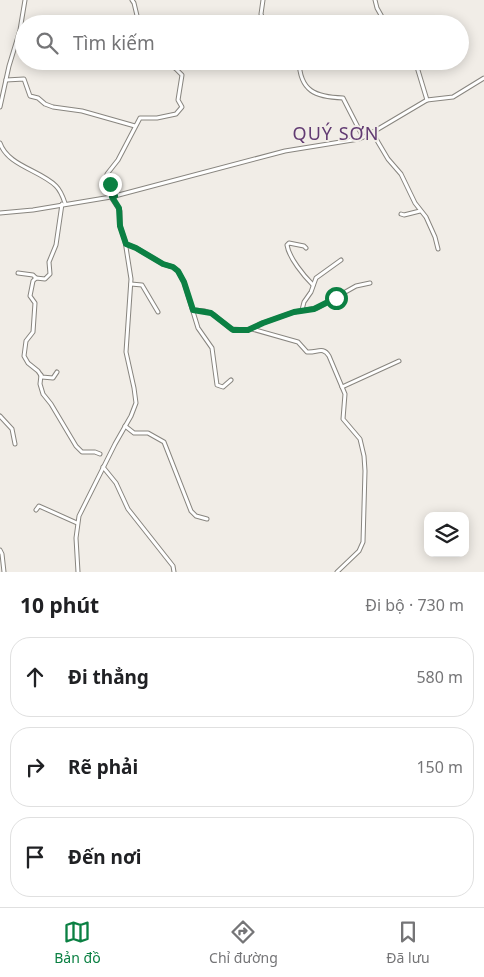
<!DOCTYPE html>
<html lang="vi">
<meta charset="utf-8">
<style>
:root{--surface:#fff;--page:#f6f6f6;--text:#202124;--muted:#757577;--line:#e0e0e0;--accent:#0b8043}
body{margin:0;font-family:"Noto Sans",sans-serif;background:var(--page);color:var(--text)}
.controls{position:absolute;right:15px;bottom:15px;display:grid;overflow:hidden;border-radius:10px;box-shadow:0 2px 12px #0003}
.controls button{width:45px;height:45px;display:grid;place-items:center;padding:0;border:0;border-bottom:1px solid var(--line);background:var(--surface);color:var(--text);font:25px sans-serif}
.stop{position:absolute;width:15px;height:15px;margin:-11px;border:4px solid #0b8043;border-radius:50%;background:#fff}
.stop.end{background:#0b8043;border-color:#fff;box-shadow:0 1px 5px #0008}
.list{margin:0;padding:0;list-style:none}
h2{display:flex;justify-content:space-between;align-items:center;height:65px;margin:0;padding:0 20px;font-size:21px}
h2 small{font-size:16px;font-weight:400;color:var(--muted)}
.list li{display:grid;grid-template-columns:32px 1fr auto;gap:15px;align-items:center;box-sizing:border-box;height:80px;margin:0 10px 10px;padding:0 10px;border:1px solid var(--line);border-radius:20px}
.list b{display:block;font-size:19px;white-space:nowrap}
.list em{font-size:16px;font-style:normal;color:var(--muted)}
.icon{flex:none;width:28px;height:28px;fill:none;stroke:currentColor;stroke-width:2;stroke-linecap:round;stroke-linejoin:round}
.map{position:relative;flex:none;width:484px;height:572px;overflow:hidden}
.search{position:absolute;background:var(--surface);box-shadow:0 2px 12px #0003;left:15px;right:15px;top:15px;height:55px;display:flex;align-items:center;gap:12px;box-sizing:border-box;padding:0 18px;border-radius:28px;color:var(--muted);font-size:19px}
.sheet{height:335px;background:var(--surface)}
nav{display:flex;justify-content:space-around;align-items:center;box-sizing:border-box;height:70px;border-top:1px solid var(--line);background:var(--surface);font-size:14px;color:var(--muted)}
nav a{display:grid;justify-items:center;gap:2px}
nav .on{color:var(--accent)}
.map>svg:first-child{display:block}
</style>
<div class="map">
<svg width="484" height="572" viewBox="0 0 484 572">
<rect width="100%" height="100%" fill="#f1ede7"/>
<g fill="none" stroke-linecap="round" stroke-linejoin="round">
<!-- street casing -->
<g stroke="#88857f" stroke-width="5">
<g id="street">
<path d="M132,0L134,3L139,24"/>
<path d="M263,0L261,14L265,24"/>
<path d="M375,0L377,8L386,24"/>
<path d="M299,61C300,91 315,97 343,98L363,137"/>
<path d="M413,61L417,67L427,100"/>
<path d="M6,80L24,79L30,96L38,98L45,104L53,107L82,111L135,126"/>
<path d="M0,107L9,66L20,30L25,0"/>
<path d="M372,132L388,159L401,174L415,203L426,217L435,237L438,249"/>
<path d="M0,143C8,166 40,170 56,186C61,191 63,197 65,203"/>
<path d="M115,196L108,180L107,174L118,160L140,118H157L176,114L182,107L178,100L182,75L176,69L165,61"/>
<path d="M0,213L33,210L111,197L285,151L359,139L368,135L427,100L453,97L484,78"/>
<path d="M401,214L404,215L420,211"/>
<path d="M126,244L136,248L163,264L173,267L178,271L184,282L198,328L212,348L217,385L223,387L231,380"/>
<path d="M306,248L304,246L289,243L287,245C289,258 304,276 313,285"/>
<path d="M18,273L33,275L36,278"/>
<path d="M131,284L142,285L158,312"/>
<path d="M193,310L205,311L213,314L231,329L248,330L260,324L294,312L317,308L356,286L370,283"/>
<path d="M302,310L304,302L311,292L316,278L341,260"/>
<path d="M252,329L298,342L307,352C317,353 323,346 329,356L345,394L343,419L360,439L364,456L365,471L363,542L359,551L337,572"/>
<path d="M57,372L53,378L42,377L38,371L28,363L24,356L26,341L33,332L35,303L30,296L33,281L36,278L45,279L50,274L49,262L56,245L62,204"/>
<path d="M41,375L40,384L43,394L51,404L76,446L82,452H95L100,454"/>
<path d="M342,387L399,361"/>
<path d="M0,416L12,429L15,444"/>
<path d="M125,426L134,433H148L164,442L191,511L196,516L207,519"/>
<path d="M103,467L116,483L128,509L173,566L174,572"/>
<path d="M36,510L39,506L77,523"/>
<path d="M0,550L2,554L4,572"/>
<path d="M78,572L76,538L79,516L115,444L131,416L136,403L134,388L126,352L131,279L125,241L120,226V211L111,197"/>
</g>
</g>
<!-- street -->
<use href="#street" stroke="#fff" stroke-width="3"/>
</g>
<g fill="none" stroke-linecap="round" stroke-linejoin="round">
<!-- route -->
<path stroke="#0b8043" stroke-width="6" d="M110,184L115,196L112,197L119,208L120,226L126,244L136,248L163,264L173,267L178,271L184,282L193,310L211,313L233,330H248L263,323L294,312L314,309L336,298"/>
</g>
<g text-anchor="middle" stroke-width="4" stroke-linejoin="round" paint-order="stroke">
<!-- quarter labels -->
<g font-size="18" letter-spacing="1" fill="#613a72" stroke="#f1ede7">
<text x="336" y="140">QUÝ SƠN</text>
</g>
</g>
</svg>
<div class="controls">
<button><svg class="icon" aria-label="layers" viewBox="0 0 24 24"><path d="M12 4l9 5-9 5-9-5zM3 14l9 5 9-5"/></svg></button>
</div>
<div class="stop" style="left:336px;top:298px"></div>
<div class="stop end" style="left:110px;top:184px"></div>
<div class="search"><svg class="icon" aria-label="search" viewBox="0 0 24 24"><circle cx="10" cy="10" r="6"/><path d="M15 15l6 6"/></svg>Tìm kiếm</div>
</div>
<section class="sheet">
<h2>10 phút<small>Đi bộ · 730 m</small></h2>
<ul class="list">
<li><svg class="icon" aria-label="ahead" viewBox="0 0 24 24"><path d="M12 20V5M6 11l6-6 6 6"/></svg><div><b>Đi thẳng</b></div><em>580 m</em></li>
<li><svg class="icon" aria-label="right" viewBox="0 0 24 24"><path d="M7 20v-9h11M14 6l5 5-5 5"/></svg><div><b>Rẽ phải</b></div><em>150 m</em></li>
<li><svg class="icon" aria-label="arrive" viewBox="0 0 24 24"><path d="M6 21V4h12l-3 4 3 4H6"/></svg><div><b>Đến nơi</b></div></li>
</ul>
</section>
<nav>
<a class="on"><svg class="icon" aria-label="map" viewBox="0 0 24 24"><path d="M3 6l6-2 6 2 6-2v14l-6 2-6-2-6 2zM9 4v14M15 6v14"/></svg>Bản đồ</a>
<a><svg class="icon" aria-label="directions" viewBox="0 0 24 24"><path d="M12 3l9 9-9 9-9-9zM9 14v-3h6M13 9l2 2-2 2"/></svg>Chỉ đường</a>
<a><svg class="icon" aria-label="saved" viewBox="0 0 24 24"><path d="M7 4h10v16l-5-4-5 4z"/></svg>Đã lưu</a>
</nav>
